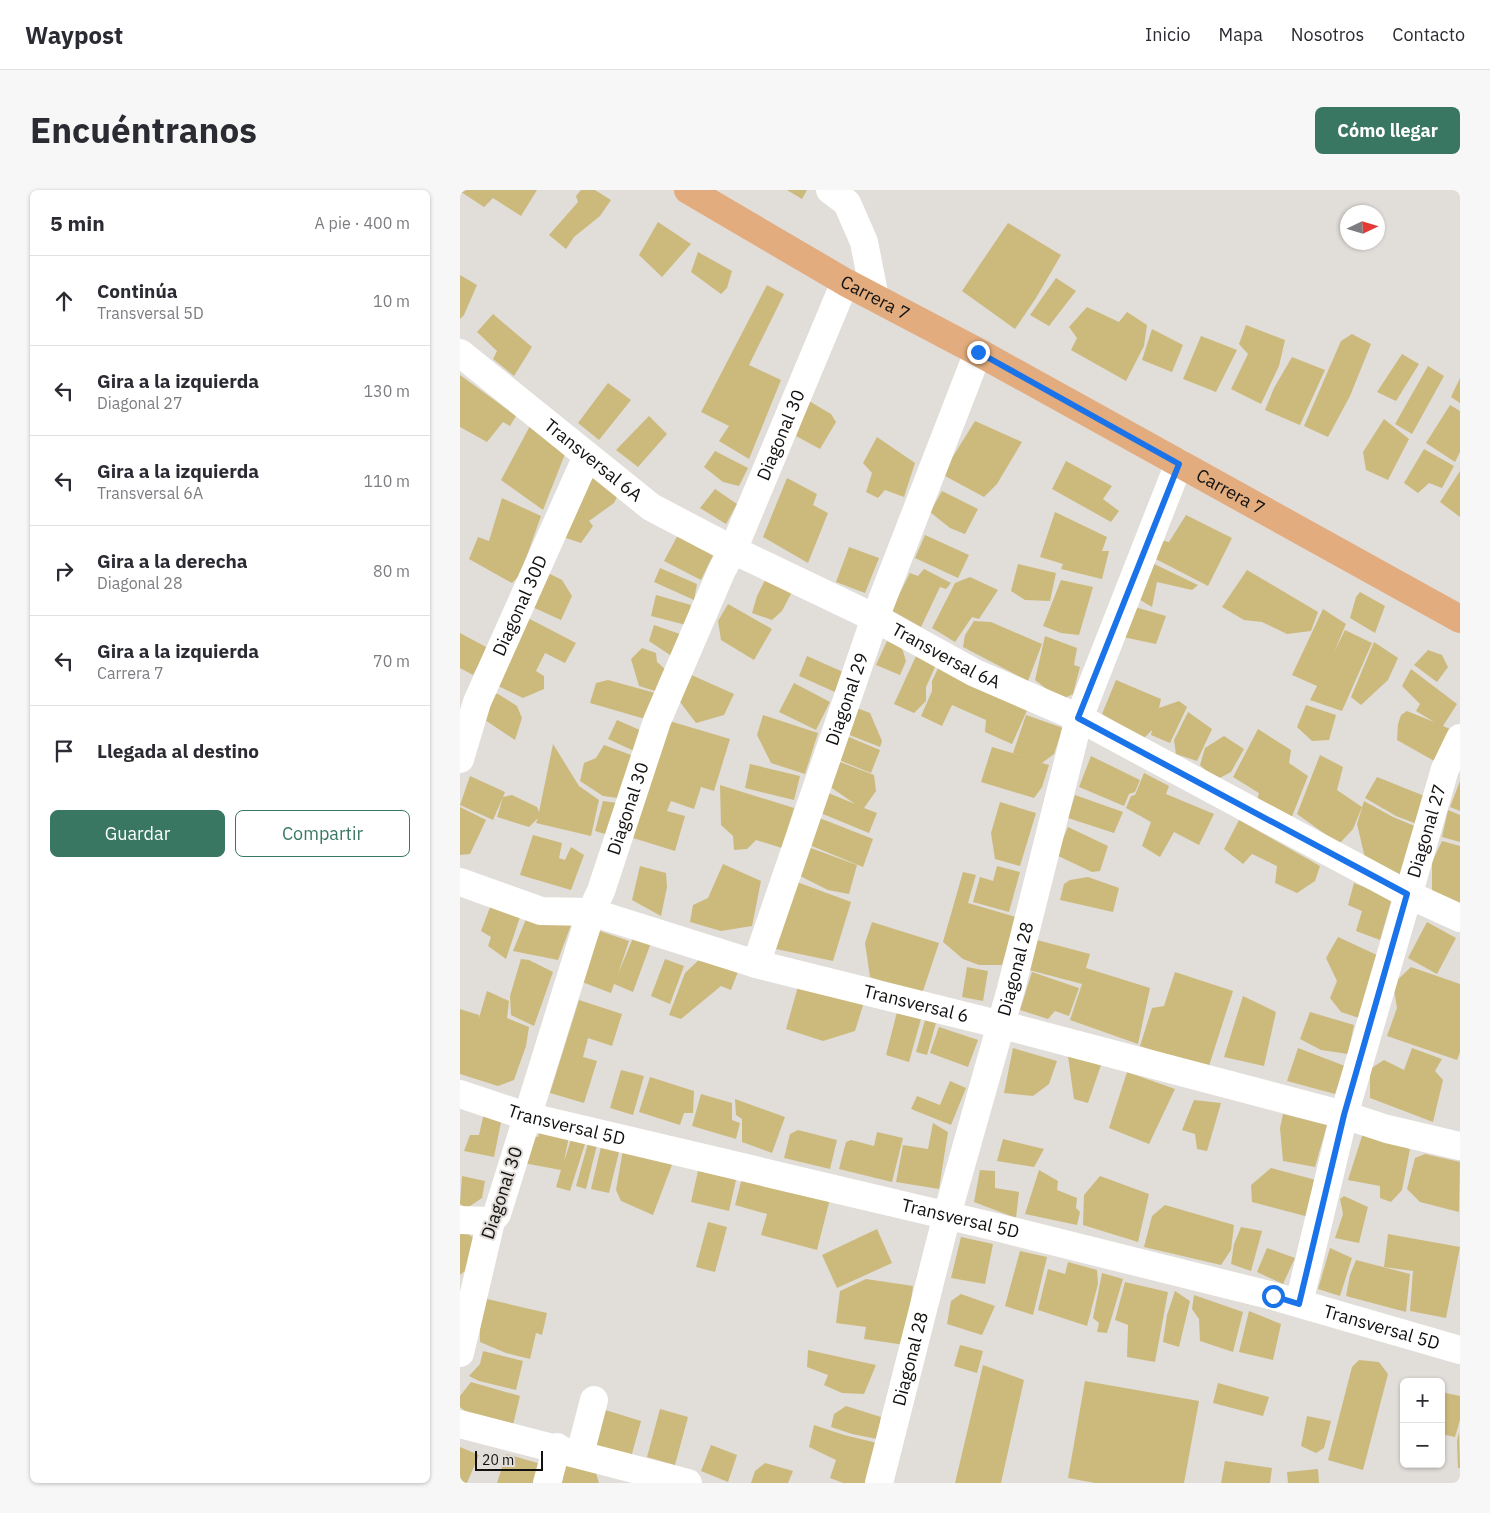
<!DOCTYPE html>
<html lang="es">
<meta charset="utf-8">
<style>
:root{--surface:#fff;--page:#f7f7f7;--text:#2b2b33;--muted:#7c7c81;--line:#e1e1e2;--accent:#397763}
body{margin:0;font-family:"IBM Plex Sans",sans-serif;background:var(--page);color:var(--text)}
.controls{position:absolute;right:15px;bottom:15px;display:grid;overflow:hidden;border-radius:8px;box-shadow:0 1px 4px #0004}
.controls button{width:45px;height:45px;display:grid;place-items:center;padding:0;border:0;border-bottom:1px solid var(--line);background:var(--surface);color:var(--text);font:25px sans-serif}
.compass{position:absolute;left:880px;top:15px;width:45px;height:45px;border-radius:50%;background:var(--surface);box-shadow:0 1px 4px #0004;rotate:86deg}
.scale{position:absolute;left:15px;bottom:12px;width:68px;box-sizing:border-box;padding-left:5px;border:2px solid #12110f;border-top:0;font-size:14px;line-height:18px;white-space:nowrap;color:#12110f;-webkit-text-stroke:4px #e1ddd9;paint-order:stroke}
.stop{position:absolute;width:15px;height:15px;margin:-11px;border:4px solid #1a73e8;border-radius:50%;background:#fff}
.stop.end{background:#1a73e8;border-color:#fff;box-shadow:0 1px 5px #0008}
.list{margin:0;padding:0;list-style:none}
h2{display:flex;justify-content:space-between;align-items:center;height:65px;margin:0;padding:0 20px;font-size:21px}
h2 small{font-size:16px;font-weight:400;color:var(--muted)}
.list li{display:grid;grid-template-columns:32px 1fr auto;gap:15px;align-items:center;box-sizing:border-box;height:90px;padding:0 20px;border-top:1px solid var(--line)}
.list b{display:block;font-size:19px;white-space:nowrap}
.list p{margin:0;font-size:16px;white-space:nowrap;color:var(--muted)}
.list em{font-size:16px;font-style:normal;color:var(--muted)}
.actions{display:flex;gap:10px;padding:15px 20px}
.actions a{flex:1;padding:11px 0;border:1px solid var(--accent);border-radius:8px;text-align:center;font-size:18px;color:var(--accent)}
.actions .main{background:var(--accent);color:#fff}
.icon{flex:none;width:28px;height:28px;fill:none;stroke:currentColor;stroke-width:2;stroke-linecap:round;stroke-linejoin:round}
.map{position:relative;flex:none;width:1000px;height:1293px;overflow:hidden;border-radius:8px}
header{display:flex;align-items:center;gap:30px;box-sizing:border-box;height:70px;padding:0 25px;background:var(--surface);border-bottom:1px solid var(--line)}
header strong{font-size:24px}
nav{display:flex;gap:28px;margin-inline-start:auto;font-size:18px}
.intro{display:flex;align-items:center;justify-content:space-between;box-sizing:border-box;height:120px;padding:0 30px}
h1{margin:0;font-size:35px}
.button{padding:12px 22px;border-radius:8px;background:var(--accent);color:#fff;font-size:18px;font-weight:700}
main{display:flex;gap:30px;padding:0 30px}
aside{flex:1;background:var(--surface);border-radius:8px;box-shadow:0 1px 4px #0004}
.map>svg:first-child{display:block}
</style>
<header>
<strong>Waypost</strong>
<nav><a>Inicio</a><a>Mapa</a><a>Nosotros</a><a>Contacto</a></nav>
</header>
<div class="intro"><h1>Encuéntranos</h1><a class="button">Cómo llegar</a></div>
<main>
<aside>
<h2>5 min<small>A pie · 400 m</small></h2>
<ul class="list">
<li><svg class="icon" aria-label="ahead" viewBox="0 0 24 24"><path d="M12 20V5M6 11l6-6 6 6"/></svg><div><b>Continúa</b><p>Transversal 5D</p></div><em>10 m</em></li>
<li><svg class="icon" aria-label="left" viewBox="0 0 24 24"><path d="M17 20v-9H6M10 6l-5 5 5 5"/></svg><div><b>Gira a la izquierda</b><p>Diagonal 27</p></div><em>130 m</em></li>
<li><svg class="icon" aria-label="left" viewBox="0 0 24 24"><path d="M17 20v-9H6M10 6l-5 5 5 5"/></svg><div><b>Gira a la izquierda</b><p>Transversal 6A</p></div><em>110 m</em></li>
<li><svg class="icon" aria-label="right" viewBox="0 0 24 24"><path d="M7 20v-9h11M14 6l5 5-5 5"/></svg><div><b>Gira a la derecha</b><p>Diagonal 28</p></div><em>80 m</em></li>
<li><svg class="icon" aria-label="left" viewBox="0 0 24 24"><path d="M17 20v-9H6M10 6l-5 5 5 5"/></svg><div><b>Gira a la izquierda</b><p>Carrera 7</p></div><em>70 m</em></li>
<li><svg class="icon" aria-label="arrive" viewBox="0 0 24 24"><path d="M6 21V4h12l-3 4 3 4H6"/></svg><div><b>Llegada al destino</b></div></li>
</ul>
<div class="actions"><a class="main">Guardar</a><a>Compartir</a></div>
</aside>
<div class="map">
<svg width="1000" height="1293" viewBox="0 0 1000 1293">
<rect width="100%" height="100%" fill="#e1ddd9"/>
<!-- building -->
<g fill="#ccba7d">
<path d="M3,0H77L61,26L33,8L24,17L1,2Z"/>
<path d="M121,0H135L151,10L140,26L114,47L106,59L89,45L118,12L116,6Z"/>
<path d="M327,0H347L342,9Z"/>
<path d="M198,32L231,54L202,87L179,65Z"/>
<path d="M548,33L601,65L576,108L555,139L502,101Z"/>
<path d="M238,62L272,81L267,98L261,104L231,82Z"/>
<path d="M0,85L17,95L4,125L0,129Z"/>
<path d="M596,88L616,101L589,136L570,125Z"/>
<path d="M307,95L324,104L289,175L321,190L289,269L259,251L269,236L241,222Z"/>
<path d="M627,117L659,132L667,122L687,135L684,156L666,191L611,160L617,148L609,137Z"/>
<path d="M33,124L72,157L54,186L33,169L37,161L17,142Z"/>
<path d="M786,135L825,150L819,176L801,214L771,199L788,164L779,154Z"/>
<path d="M692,139L723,155L712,182L682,170Z"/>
<path d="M892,144L911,154L890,206L868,247L844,236L881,151Z"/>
<path d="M741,146L777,160L756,202L723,189Z"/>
<path d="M942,164L959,174L936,211L917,202Z"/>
<path d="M832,167L865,180L840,235L805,220L814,198Z"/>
<path d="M968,176L984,186L952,244L935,234Z"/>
<path d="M0,185L56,226L50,236L43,232L27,252L0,237Z"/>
<path d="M1000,188V213L991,207Z"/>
<path d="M148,193L171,210L139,250L118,233Z"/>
<path d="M349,211L371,224L376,232L360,259L336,246Z"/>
<path d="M990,215L1000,221V262L995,272L966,253Z"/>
<path d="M189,226L207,244L178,277L156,260Z"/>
<path d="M924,229L949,249L928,290L906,280L903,262Z"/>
<path d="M515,231L562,252L537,294L524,307L485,286L492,268Z"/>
<path d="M71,234L105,264L83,320L41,290Z"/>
<path d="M417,247L455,273L444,307L425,300L418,308L406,302L412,283L403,273Z"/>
<path d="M964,259L994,276L982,298L969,293L958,303L944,293Z"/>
<path d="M255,261L288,278L279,296L263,292L244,277Z"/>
<path d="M606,271L652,296L643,309L659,321L651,332L592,299Z"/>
<path d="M1000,281V327L980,312Z"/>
<path d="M133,288L160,301L154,313L129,331L133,336L121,353L103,347L114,329L117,302Z"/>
<path d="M327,288L357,304L353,315L368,323L348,373L303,347Z"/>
<path d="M255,299L277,314L266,334L240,318Z"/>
<path d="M482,301L518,319L505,344L490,338L470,322Z"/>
<path d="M42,308L81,326L60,385L52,393L9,369L18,347L29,351Z"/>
<path d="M595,322L647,347L642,361H649L642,389L601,379L603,374L580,367Z"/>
<path d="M726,325L772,348L748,396L690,366L696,349L709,352Z"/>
<path d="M220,341L256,359L241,390L204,371Z"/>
<path d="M465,345L509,365L498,388L455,368Z"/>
<path d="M389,357L419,368L405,403L376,392Z"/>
<path d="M688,371L738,395L732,400L697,392L692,417L672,405Z"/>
<path d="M558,374L596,383L590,411L565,410L551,401Z"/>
<path d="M200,378L237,394L234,410L194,392Z"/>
<path d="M464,379L491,393L486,399L480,397L461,437L431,420L450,383L458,386Z"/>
<path d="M787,380L858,422L851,441L827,444L802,432L784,430L762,417Z"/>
<path d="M84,381L102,390L112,406L101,430L68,415Z"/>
<path d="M308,384L334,398L322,421L312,430L292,423L297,406Z"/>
<path d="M510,387L538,400L519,429L512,427L495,452L472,438L495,393Z"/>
<path d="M601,390L633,397L619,445L601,443L583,436Z"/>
<path d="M900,402L925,416L915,443L890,428L896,407Z"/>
<path d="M196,405L231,415L226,435L191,426Z"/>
<path d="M268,414L312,439L294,470L261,450L258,431Z"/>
<path d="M668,415L706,426L696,454L658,446Z"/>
<path d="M863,419L886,434L874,462L885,440L912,453L882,521L850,510L857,496L832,485Z"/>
<path d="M66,427L116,453L105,473L85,463L76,481L84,486V499L63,508L32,493Z"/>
<path d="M514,431L531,432L582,454L568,491L503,457L505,445Z"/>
<path d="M194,435L220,444L213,467L189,451Z"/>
<path d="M0,443L28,458L13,485L0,478Z"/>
<path d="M585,446L617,458L614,475L620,477L613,504L601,510L575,490Z"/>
<path d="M427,451L442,458L446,471L440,485L416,475Z"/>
<path d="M914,452L938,468L928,490L901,515L891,507Z"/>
<path d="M182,458L196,463L197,472L205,479L198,502L179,496L171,469Z"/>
<path d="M968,460L982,465L988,477L977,492L954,475Z"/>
<path d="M347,466L383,482L375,502L339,486Z"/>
<path d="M456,466L476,475L466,497V511L454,523L434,514Z"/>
<path d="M480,474L569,516L552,554L525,542L526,530L492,515L482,536L461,526L472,501V491Z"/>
<path d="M951,479L997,514L983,536L990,539L976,572L937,550L938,534L941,525L947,521L974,532L956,521L960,514L942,496Z"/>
<path d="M227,483L274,504L264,525L236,533L217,508Z"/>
<path d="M148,490L199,504L192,531L130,513L136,493Z"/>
<path d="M656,490L701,509L699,518L719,511L727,517L710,553L691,545L692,540L683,549L642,524Z"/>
<path d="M334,493L370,512L356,540L319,522Z"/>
<path d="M26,503L38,504L57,516L62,528L55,550L22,528Z"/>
<path d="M846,515L876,525L869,550L852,551L837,537Z"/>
<path d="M397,518L410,523L422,551L420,557L387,544Z"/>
<path d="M728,522L752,539L737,571L716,564L714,550Z"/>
<path d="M303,525L358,543L345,584L311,573L297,545Z"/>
<path d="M566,525L603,538L594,564L582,573L589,575L582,597L574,608L521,592L532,557L562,566L553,563Z"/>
<path d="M157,530L182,541L174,561L148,549Z"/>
<path d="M206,530L270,549L254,601L241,597L234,619L211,611L207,621L225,626L215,661L170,647Z"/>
<path d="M798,539L831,560L829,573L848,586L831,629L796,614L799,603L773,587Z"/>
<path d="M764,546L784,559L771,582L756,590L740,575L745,558Z"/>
<path d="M382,547H389L420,560L411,583L374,568Z"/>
<path d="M93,554L119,596L139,610L131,646L76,633L78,628L69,637L37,627L43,607L33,630L0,615L10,586L45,602L43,607L52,605L77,617L79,622Z"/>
<path d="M144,555L174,566L158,608L143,606L120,591L124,573L136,568Z"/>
<path d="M860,565L883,577L877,600L902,617L893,639L879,654L837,624Z"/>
<path d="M631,566L680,590L675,602L669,604L664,616L619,597Z"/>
<path d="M375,570L414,585L416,601L404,618L417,623L409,643L363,624L356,619L366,602L395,614L366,594Z"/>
<path d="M290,574L340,586L334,610L285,598Z"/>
<path d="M684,583L709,596L706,604L754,624L739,655L714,642L700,667L682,656L691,632L666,618L671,606L675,605Z"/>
<path d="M917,587L967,607L957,634L936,626L905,608Z"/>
<path d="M1000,591V621L990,617Z"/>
<path d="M260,595L334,618L322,658L296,650L287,659L274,660L273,646L261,635Z"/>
<path d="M615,605L663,622L654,643L608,628Z"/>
<path d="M143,611L157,613L148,645L135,641Z"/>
<path d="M904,611L933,627L957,637L940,685L905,668L897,634Z"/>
<path d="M540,612L576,623L560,676L535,669L531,643Z"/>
<path d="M0,617L26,630L10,664L0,665Z"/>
<path d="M988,620L1000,625V652L982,647Z"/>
<path d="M357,627L413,649L403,677L347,654Z"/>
<path d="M779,630L860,676L855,691L837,703L815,693L817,676L792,664L783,674L764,659Z"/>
<path d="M608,637L648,656L640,681L632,682L596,665Z"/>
<path d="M73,645L102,653L99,668L105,670L111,657L124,665L111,700L60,685Z"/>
<path d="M982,651L1000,656V716L972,702V672Z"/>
<path d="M348,657L397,675L389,704L368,700L336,684Z"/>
<path d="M263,674L301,691L292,736L261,741L230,732L233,715L248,708Z"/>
<path d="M180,676L206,683L207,697L201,726L172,710Z"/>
<path d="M537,676L560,682L549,722L513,712L520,687L533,691Z"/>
<path d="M503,682L516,685L508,713L556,727L542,775H519L503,769L483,752Z"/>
<path d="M628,687L659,698L653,722L600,710L604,694L610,690Z"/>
<path d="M337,692L391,712L373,771L316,759Z"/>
<path d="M894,693L932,708L920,750L896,741L902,721L888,715Z"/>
<path d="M32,712L62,721L46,769L28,756L31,747L21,741Z"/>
<path d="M68,724L111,735L98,770L53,761Z"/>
<path d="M412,732L479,753L462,804L410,787L405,753Z"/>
<path d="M967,732L996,748L977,784L948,768Z"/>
<path d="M140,741L169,751L158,784L175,743L192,750L173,802L154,794L151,803L122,792Z"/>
<path d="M878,747L917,765L899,828L881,822L870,808L877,791L866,768Z"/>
<path d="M577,750L630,764L626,778L690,798L678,854L610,830L622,794L569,780Z"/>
<path d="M243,766L279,779L271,800L261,796L221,829L209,825L225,783Z"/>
<path d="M61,769L69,770L93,782L74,836L51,825L50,806Z"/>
<path d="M205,769L224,776L210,814L191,806Z"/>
<path d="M507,777L528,781L523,811L502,807Z"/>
<path d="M951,777L1000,794V862L997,870L927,846L937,818L933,794Z"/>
<path d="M572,782L619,798L609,826L595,821L588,829L560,820Z"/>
<path d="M715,782L773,801L748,879L680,856L692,818L704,816Z"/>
<path d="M339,793L404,812L395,841L363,851L326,839Z"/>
<path d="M27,801L49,811L47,828L69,837L66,856L54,890L38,896L0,884V819L19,825V828Z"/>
<path d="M783,806L816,822L804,876L764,867Z"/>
<path d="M119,810L162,824L152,856L128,848L123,867L137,871L124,913L90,903Z"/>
<path d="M437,822L461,829L449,872L426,865Z"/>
<path d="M850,822L894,835L888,864L861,860L840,849Z"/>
<path d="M465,830L476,833L467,865L456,862Z"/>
<path d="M479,837L518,850L508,877L470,863Z"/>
<path d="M553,858L597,871L589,894L573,906L544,903Z"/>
<path d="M838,858L885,876L875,904L827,891Z"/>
<path d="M952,858L982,869L975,881L983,890L973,932L910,908V879L924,870L944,880Z"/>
<path d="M608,866L641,875L628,913L614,909Z"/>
<path d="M161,880L184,886L173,925L150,918Z"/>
<path d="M667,882L715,899L689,954L649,938Z"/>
<path d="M190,887L234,901L233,923H224L220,935L179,922Z"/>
<path d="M490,891L506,898L491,935L451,919L457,906L480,915Z"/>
<path d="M241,904L272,913V930L280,933L276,949L232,936Z"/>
<path d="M275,909L325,927L312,963L282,952V929L276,925Z"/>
<path d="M734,910L761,913L747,961L737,959L735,944L722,940Z"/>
<path d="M24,923L42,927L34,967L4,961L10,945H19Z"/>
<path d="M823,924L867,935L855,977L823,971L820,938Z"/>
<path d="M473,933L488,942L479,999L436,992L443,955L468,959Z"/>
<path d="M81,935L110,941L104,972L111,949L125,954L110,1001L96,997L101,980L58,972L63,944L78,947Z"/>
<path d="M338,940L377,950L370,979L324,968L330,944Z"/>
<path d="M417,942L443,948L432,992L379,979L386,952L391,950L414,956Z"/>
<path d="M903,943L950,959L942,1000L931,1012L920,1008V996L888,990Z"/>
<path d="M543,949L584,959L574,977L537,971Z"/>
<path d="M128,953L137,955L126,999L116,996Z"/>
<path d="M142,953L160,958L149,1003L131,999Z"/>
<path d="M163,960L213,972L193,1025L161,1011L156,1000Z"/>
<path d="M965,964L1000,972L999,1022L960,1012L947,999L955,968Z"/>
<path d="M811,978L856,990L849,1027L792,1012L791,995Z"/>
<path d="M520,980L535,981V998L559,1002L556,1028L514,1012Z"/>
<path d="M579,980L598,991L597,1000L617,1008L616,1018L620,1022L617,1035L565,1024Z"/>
<path d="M238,981L276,990L269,1021L231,1012Z"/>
<path d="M2,986L25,991L22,1008L7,1018L0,1014Z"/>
<path d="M640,986L689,1004L678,1052L623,1035L624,1005Z"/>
<path d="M282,988L370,1009L357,1060L301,1045L307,1024L275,1015Z"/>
<path d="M884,1006L908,1017L899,1053L875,1048L883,1024L880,1009Z"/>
<path d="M705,1015L774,1035L771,1060L761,1075L684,1057L692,1026Z"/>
<path d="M248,1032L267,1037L255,1082L236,1077Z"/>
<path d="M781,1037L802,1041L791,1081L771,1074L774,1054Z"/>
<path d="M0,1038L15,1049L10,1077L0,1085Z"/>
<path d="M417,1039L432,1073L377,1098L362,1065Z"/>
<path d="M928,1044L1000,1057L986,1128L950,1121L953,1081L924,1077Z"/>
<path d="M501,1047L533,1054L525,1094L491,1088Z"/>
<path d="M807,1058L835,1068L823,1094L797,1082Z"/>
<path d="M870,1058L892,1068L880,1106L858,1099Z"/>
<path d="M560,1061L587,1067L573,1125L545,1116Z"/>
<path d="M896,1070L950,1084L946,1122L886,1106L890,1085Z"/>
<path d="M608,1072L637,1080L638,1094L627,1136L578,1120L588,1079L605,1084Z"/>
<path d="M642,1083L663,1089L647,1143L637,1142L639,1133L633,1128Z"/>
<path d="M406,1089L453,1096L445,1155L404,1149L406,1137L376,1133L380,1101Z"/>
<path d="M665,1092L708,1102L695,1172L667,1167L668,1135L655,1130Z"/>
<path d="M715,1101L730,1111L719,1157L703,1152L707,1125Z"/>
<path d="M501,1104L535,1116L522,1145L487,1134L491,1111Z"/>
<path d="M734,1105L783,1122L773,1162L740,1151L739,1129L732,1119Z"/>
<path d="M27,1109L87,1123L82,1145L76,1143L70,1169L46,1163L20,1152V1139Z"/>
<path d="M789,1121L821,1134L813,1170L779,1162Z"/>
<path d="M500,1155L523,1161L517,1183L494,1176Z"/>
<path d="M348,1160L416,1175L404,1204L382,1203L364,1195L368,1185L347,1177Z"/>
<path d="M23,1161L63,1171L56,1200L19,1191L9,1186L20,1174Z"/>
<path d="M899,1170L919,1172L928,1184L903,1280L868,1270L892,1177Z"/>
<path d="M523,1175L564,1190L541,1293H495Z"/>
<path d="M625,1191L739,1211L724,1293H635L608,1288Z"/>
<path d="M11,1192L60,1206L52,1239L16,1230L0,1217V1206Z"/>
<path d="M758,1193L809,1207L803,1226L753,1213Z"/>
<path d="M981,1202L1000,1206V1230L995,1247L981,1244Z"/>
<path d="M386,1216L421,1227L417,1249L392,1244L371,1237L374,1224Z"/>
<path d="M142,1219L181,1231L170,1271L130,1259Z"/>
<path d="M200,1219L228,1227L215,1275L187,1267Z"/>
<path d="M847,1226L871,1231L864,1258L856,1263L841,1256Z"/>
<path d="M354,1235L384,1245L417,1253L405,1293H383L370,1288L376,1270L349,1257Z"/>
<path d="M999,1242L1000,1278H998L997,1251Z"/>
<path d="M251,1255L277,1265L268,1292L241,1281Z"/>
<path d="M0,1257L19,1265L7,1293H0Z"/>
<path d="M46,1264L81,1274L76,1293H37Z"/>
<path d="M106,1271L135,1280L139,1293H102Z"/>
<path d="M765,1271L812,1278L810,1293H761Z"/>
<path d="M305,1273L333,1281L328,1293H291L295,1281Z"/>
<path d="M858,1279L859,1293H828L827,1282Z"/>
</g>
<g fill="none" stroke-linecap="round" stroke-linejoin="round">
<!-- minor -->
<g stroke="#fff" stroke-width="28">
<path d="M370,0L387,13L404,52L415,108"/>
<path id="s1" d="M0,163L191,317L273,360L415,428L515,483L619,528L947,704L1000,728"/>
<path id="s2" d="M0,569L17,512L127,266"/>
<path id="s3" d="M0,692L81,721L131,722L296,774L554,838L884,925L927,939L1000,956"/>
<path id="s4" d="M296,774L415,428L518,162"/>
<path id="s5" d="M0,904L66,926L540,1038L813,1106L1000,1160"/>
<path d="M0,1030L31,1031"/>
<path id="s6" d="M839,1113L884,925L985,579L1000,548"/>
<path id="s7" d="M0,1163L31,1031L37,1024L131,722L141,701L197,531L262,380L273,360L385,92"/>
<path d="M0,1234L228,1293"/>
<path d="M120,1264L134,1210"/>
<path d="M87,1293L97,1257"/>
<path id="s8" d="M419,1293L487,1025L551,799L619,528L719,273"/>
</g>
<!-- major -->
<path stroke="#e3ac7e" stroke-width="28" id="s9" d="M228,0L385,92L518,162L1000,429"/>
</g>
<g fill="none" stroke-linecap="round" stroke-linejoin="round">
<!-- route -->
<path stroke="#1a73e8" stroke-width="6" d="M518,162L719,274L618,528L947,704L884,925L839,1114L813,1106"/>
</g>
<g text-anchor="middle" stroke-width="4" stroke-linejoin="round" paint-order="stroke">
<!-- street labels -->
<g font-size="18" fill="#12110f" stroke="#e1ddd9">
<text dy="6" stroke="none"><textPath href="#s9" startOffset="216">Carrera 7</textPath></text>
<text dy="6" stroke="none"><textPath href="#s7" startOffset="975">Diagonal 30</textPath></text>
<text dy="6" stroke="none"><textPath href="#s1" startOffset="171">Transversal 6A</textPath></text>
<text dy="6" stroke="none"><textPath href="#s9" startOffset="621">Carrera 7</textPath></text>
<text dy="6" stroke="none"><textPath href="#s2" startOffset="165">Diagonal 30D</textPath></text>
<text dy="6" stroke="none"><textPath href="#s1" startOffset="576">Transversal 6A</textPath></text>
<text dy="6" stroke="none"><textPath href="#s4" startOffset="280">Diagonal 29</textPath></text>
<text dy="6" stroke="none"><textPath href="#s7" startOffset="571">Diagonal 30</textPath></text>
<text dy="6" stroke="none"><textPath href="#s6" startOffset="489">Diagonal 27</textPath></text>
<text dy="6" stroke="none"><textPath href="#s8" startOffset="532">Diagonal 28</textPath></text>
<text dy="6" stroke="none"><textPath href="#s3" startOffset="474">Transversal 6</textPath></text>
<text dy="6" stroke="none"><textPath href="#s5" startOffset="111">Transversal 5D</textPath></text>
<text transform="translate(42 1003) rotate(-72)" y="6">Diagonal 30</text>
<text dy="6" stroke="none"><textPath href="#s5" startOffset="516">Transversal 5D</textPath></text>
<text dy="6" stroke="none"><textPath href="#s5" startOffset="951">Transversal 5D</textPath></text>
<text dy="6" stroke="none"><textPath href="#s8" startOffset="128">Diagonal 28</textPath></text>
</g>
</g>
</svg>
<div class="controls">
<button>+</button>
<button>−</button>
</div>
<svg class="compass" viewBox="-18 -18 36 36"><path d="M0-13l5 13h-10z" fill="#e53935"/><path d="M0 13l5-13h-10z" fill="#7c7c81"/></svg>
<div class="scale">20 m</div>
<div class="stop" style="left:813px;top:1106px"></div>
<div class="stop end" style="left:518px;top:162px"></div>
</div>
</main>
